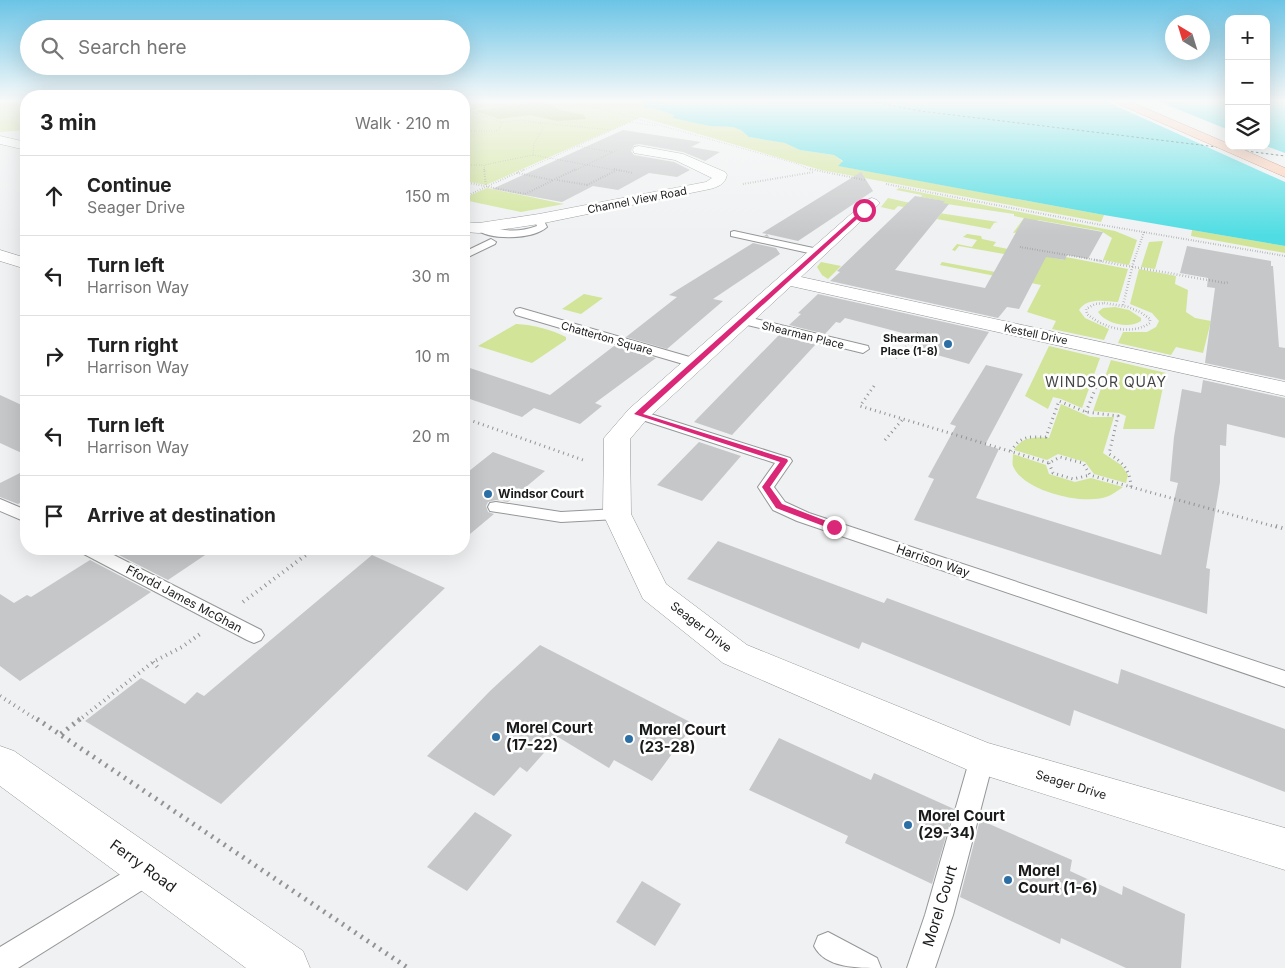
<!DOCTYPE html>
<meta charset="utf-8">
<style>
:root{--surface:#fff;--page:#f6f6f6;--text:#222;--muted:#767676;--line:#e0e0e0}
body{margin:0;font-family:Inter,sans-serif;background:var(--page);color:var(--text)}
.controls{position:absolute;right:15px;top:15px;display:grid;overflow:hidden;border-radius:10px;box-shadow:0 5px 20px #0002}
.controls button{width:45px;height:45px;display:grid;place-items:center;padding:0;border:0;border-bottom:1px solid var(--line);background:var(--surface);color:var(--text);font:25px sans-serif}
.compass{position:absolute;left:1165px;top:15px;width:45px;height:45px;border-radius:50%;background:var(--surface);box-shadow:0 5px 20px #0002;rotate:322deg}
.stop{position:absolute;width:15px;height:15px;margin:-11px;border:4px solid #db2777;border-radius:50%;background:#fff}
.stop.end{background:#db2777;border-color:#fff;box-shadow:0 1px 5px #0008}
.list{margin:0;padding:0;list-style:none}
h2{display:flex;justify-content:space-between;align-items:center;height:65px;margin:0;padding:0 20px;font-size:21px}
h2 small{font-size:16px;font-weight:400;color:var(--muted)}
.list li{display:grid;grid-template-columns:32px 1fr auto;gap:15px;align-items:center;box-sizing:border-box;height:80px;padding:0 20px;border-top:1px solid var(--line)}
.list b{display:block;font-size:19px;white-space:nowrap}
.list p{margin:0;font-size:16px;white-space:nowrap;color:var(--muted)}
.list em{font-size:16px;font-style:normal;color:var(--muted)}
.icon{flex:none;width:28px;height:28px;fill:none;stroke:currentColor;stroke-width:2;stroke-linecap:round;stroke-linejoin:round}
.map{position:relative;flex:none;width:1285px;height:968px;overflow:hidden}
.search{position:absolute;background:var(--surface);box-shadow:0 5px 20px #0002;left:20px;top:20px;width:450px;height:55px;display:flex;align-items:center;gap:12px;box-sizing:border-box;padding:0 18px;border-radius:28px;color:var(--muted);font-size:19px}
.panel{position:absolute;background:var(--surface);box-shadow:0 5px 20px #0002;left:20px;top:90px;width:450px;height:465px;border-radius:20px}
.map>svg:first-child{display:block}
</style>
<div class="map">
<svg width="1285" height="968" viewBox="0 0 1285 968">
<rect width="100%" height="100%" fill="#f0f1f2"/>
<!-- green -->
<g fill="#d1e498">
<path d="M0,100H26V130L0,132Z"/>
<path d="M464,100H638L644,104V108H653L710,126L733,127L741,130L749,137L786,143L800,150L834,155L843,162L839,166L1104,215L1101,222L821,170L641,117L486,185L464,181Z"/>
<path d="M487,188L564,204L521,212L464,200V198Z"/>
<path d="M899,188L1115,231L1137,240L1129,265L1103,260L1112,238L1101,231L1038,220L1019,232L1013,233L1024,218L1014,216V214L947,204L939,213L998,222L994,223L990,229L937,219L941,214L898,206L894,210L881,207L888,198L915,204L944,201L921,197L922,195L896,190Z"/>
<path d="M1192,230L1285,246V253L1191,236Z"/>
<path d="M967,234L981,236L982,239L996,242L993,246L1064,260L1066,257L1128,269L1118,302C1105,301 1087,297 1079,310L1085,318L1109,329L1104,340L1052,329L1056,321L1027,312L1041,285L940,265L942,262L1028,278L1004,254L959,246L955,251L952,250L957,244L972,247L977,240L963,237Z"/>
<path d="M1163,241L1155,269L1141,267L1149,242Z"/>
<path d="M821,262L841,266L828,279L822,275L817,267Z"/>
<path d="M1139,269L1176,276L1175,284L1188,290L1186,312L1195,318L1211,321L1203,353L1176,347L1171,355L1118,343L1123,332H1147L1156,327L1159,321L1152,313L1130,304Z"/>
<path d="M584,294L603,298L581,314L562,309Z"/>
<path d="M1115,307L1129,310L1141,318V321C1129,329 1106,324 1098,312L1103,308Z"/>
<path d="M516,324C534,325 550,329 566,337V340L532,363L478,346Z"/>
<path d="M1049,346L1100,358L1082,408L1061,399L1053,397L1048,409L1025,396Z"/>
<path d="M1111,360L1166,373L1154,429H1123L1126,416L1119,413L1093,411Z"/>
<path d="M1061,404L1090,417H1114L1103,453L1121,465L1128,475L1126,483L1094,474L1085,462L1058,454L1047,460L1014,450C1022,437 1034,437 1049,438Z"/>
<path d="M1013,454L1046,465L1049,474L1075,482L1091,478L1123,487C1117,491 1112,495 1106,497C1082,505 1023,491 1013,466C1012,463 1013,458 1013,454Z"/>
</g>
<!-- forest -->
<path fill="#b0c66a" d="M536,102L547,103L561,110L584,115L586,119L557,121L530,115L499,119L475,111Z"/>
<!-- water -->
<path fill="#4fdde3" d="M638,100H1229V146H1266V100H1285V246L1104,215L838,166L843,161L834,155L800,150L785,143L749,137L741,130L733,127L710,126L673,118L674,115L653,108H644V104Z"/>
<!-- pier -->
<path fill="#f0f1f2" d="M1103,100H1155L1229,130V146H1266L1285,153V182Z"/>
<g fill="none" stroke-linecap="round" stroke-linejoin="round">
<!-- ferry -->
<g stroke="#145153" stroke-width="1" stroke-dasharray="2.5 2.5" stroke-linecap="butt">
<path d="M864,100L920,111L1217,147"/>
<path d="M1246,151L1285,156"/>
</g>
</g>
<!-- building -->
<g fill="#c6c7c8">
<path d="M623,130L701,142L691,147L720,152L705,161L683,152L639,144L634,145L631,151L634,155L674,162L690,170L677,177L649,173L618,190L593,186L562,202L492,189Z"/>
<path d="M861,172L873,191L798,241L767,234L769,237L764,236L767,234L762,233Z"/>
<path d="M915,196L945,201L943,203L949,204L895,270L985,288L1024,218L1103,232L1088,259L1067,255L1065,260L1046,257L1019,309L1007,307L998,318L830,281L840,272L837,271Z"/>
<path d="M753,243L776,248L780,254L713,299L723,301L667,349L626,337L677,297L669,295Z"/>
<path d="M1187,246L1271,261V266H1273L1279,347L1285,348V380L1205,363L1215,288L1207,287L1208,278L1180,273Z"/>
<path d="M818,294L989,332L969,364L930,353L932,351L912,346L918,337L845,318L840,323L836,322L825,334L789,325L801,314L798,313Z"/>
<path d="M779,335L816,344L732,435L694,422Z"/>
<path d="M614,346L656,358L595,403L602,406L580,424L534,408L522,417L464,397V366L550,395Z"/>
<path d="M986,365L1023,374L985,445L999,449L976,498L1161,555L1178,483L1170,481L1174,437L1182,389L1201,393L1203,380L1285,398V438L1227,424L1226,446L1220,445V482L1206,568L1210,569L1207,614L914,520L934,479L928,477L956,426L950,424Z"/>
<path d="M0,395L26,407V455L0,443Z"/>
<path d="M699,442L741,456L702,501L657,485Z"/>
<path d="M493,452L545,471L508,502L496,500L488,502L486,506L488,512L494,514L464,539V475Z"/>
<path d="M26,470V500L18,504L0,497V483Z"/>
<path d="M718,541L884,603L887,598L1118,684L1121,669L1285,729V792L1074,710L1070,726L862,642L859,649L687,579Z"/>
<path d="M107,549H214L168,580Z"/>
<path d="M372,555L445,588L221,804L85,721L141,678L185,704L197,692L204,696Z"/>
<path d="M90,560L151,592L20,681L0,666V594L14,603L27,595L31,597Z"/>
<path d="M540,645L694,724L652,781L614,760L609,768L558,737L527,772L520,767L494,796L427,756L490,691Z"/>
<path d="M779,738L871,780L874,773L954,809L932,884L845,843L848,836L749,790Z"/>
<path d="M475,812L512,835L467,891L427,867Z"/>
<path d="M980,820L1072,860L1070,871L1122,895L1123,886L1185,914L1181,968H1126L1061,938L1060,944L960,897Z"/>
<path d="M642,881L681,904L655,946L616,922Z"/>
</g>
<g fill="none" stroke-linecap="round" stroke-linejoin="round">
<!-- service casing -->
<g stroke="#949697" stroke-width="2">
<g id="service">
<path d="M539,216L542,217L547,227C532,240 489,241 474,228L479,225C500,230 516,234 537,226L534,219Z"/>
<path d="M734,231L818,249L823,252L818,255L731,236V232Z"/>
<path d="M491,239L496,242L495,244L464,259V252Z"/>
<path d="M520,308L700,360L702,363L695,367L690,366L516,315L514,312L516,309Z"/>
<path d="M743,316L868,346L869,349L863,353L739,323L737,320L739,317Z"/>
<path d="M638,410L790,458L792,461L774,487L785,502L809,513L1285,671V687L797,521L773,510L758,487L775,463L633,417L631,414L633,411Z"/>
<path d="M0,499L26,510V522L0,511Z"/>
<path d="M496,502L561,512L617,509L623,510L626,514L623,518L617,519L561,522L490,511L488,507L490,503Z"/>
<path d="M79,549H102L261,630L264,635L261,640L254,643L247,640L82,553Z"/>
<path d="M982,748L990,751L994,758L953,915L935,968H907L925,915L970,758L974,751Z"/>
<path d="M148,859L157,863L161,872L157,881L18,968H0V947L139,863Z"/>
<path d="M828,932L877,958L881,968C857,968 825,968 814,946L818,936Z"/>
</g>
</g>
<!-- minor casing -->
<g stroke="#949697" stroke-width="1">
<g id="minor">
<path d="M0,136L26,142V150L0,144Z"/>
<path d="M639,146L683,154L725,172L727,175C725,184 718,187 710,189L539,224L479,233L464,232V222L479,223L539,214L706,182L712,178L675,160L634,153L633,150L634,147Z"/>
<path d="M872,198L877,200L880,203L877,206L801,277L1285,382V396L791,286L647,419L630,439L631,514L666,584L747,645L988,743L1285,828V870L968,770L723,663L643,599L603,514L604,438L629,409L867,200Z"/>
<path d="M0,250L26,258V269L0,261Z"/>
<path d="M0,746L14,751L303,951L310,968H246L0,786Z"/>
</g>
</g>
<!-- primary casing -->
<g stroke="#ab785e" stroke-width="1">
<path id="primary" d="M1113,100H1126L1229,144V146H1235L1285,168V177L1114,102Z"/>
</g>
<!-- path-far5 -->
<g stroke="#929394" stroke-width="1" stroke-dasharray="0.5 2" stroke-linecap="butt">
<path d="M570,100L798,164L812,171"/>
<path d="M464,102H480L488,105L464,111"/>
<path d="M488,105L507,106L514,100"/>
<path d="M468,111L502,122"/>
<path d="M630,122L656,126"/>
<path d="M540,123L611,130"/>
<path d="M464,131H495L499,130L502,122L521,120L540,123L543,128L534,144L533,155L484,165L485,171"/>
<path d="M577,146L612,152"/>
<path d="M533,155L620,171"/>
<path d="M464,165H484"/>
<path d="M522,171L630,122"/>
<path d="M574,171L617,150"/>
</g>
<!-- path-far4 -->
<g stroke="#929394" stroke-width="2" stroke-dasharray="0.5 2" stroke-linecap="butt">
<path d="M484,169L486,186"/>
<path d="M614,169L633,173"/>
<path d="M810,169L865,180"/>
<path d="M517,173L552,180"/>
<path d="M557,180L588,185"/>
<path d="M464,182L525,194L576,169"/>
<path d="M743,184L814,172"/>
<path d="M886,184L1096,224L1285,256"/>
<path d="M587,185L615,171"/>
<path d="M464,197L525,169"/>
<path d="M1020,247L1102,261"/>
<path d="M1134,261L1144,232"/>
</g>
<!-- path-far3 -->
<g stroke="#929394" stroke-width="2.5" stroke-dasharray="0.5 2.5" stroke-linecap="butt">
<path d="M1094,260L1225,283L1229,282"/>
<path d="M1104,303L1128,307L1140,312L1150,319V323C1131,336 1103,328 1087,314L1086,309L1095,304Z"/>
<path d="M1123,305L1134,260"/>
<path d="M896,358L919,331"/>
<path d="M1099,378L1101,373"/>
</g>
<!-- path-far2 -->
<g stroke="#929394" stroke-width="3" stroke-dasharray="1 4" stroke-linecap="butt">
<path d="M874,386L860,406L1049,463L1060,457L1083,463L1090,475L1131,487C1130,470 1123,462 1109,454L1118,416L1086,412L1059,401L1046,437C1029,437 1021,435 1011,451"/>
<path d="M1086,412L1100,377"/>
<path d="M464,418L586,461"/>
<path d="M885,440L903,419"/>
<path d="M1049,463L1053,473L1073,479L1090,475"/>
<path d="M1131,487L1280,528"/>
</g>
<!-- path-far1 -->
<g stroke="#929394" stroke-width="4" stroke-dasharray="1 4.5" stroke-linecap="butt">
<path d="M1276,526L1285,529"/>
<path d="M243,602L314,549"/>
<path d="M153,662L160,670"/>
<path d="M0,696L39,721"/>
<path d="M78,721L153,662L182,647L200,634"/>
</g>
<!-- path -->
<g stroke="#929394" stroke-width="5" stroke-dasharray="2 5.5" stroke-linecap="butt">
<path d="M37,719L408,968"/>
<path d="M61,734L80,719"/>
</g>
<!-- service -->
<use href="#service" fill="#fff" fill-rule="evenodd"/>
<!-- minor -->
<use href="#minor" fill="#fff" fill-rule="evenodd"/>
<!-- primary -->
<use href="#primary" fill="#fccdb4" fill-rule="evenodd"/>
</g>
<!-- sky -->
<linearGradient id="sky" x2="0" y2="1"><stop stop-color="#6bc4e6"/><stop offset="0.43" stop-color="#f8f9f9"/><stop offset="1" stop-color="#f8f9f9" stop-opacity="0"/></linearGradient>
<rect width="1285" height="235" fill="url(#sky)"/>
<!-- route -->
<path fill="#db2777" d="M863,209L867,210L643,414L787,459L788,461L770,487L782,504L837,525L838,527L834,530L776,508L762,487L780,462L634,414Z"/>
<!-- markers -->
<g fill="#2c6fa5" stroke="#fff" stroke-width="2">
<circle cx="948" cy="344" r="5"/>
<circle cx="488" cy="494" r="5"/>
<circle cx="496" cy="737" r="5"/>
<circle cx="629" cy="739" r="5"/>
<circle cx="908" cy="825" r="5"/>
<circle cx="1008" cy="880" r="5"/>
</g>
<g text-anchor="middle" stroke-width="5" stroke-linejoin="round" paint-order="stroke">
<!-- far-street labels -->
<g font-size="11" fill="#191a1a" stroke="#fff">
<text transform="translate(637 200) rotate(-11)" y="4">Channel View Road</text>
<text transform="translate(1036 334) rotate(12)" y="4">Kestell Drive</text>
<text transform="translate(803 335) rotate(14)" y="4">Shearman Place</text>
<text transform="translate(607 338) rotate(16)" y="4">Chatterton Square</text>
</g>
<!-- far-poi labels -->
<g font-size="11" font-weight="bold" fill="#191a1a" stroke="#fff" text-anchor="end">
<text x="938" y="342">Shearman<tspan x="938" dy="13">Place (1-8)</tspan></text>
</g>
<!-- poi labels -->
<g font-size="12" font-weight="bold" fill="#191a1a" stroke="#fff" text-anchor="start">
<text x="498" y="498">Windsor Court</text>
</g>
<!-- street labels -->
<g font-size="12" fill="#191a1a" stroke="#fff">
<text transform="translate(933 561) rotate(19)" y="4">Harrison Way</text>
<text transform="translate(184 599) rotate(28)" y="4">Ffordd James McGhan</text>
<text transform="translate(701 627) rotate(38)" y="4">Seager Drive</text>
<text transform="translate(1071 785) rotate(17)" y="4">Seager Drive</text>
</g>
<!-- neighbourhood labels -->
<g font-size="14" letter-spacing="1" fill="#444546" stroke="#fff">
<text x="1106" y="387">WINDSOR QUAY</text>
</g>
<!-- near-poi labels -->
<g font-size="15" font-weight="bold" fill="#191a1a" stroke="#fff" text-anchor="start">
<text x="506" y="733">Morel Court<tspan x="506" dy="17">(17-22)</tspan></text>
<text x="639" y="735">Morel Court<tspan x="639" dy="17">(23-28)</tspan></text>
<text x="918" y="821">Morel Court<tspan x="918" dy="17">(29-34)</tspan></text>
<text x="1018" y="876">Morel<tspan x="1018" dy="17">Court (1-6)</tspan></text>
</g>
<!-- near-street labels -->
<g font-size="15" fill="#191a1a" stroke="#fff">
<text transform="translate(143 866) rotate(36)" y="5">Ferry Road</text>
<text transform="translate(940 906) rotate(-73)" y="5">Morel Court</text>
</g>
</g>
</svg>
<div class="controls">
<button>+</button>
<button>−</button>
<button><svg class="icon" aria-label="layers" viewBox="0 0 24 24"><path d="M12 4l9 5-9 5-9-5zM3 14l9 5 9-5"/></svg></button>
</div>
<svg class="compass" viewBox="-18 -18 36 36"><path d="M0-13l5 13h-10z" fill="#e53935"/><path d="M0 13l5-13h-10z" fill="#767676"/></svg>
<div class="stop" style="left:864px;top:210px"></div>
<div class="stop end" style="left:834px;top:527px"></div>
<div class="search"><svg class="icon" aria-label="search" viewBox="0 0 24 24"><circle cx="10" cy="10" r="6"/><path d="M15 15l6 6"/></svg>Search here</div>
<section class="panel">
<h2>3 min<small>Walk · 210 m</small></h2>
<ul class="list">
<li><svg class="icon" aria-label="ahead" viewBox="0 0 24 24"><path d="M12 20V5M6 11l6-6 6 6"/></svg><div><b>Continue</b><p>Seager Drive</p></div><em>150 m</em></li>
<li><svg class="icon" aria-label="left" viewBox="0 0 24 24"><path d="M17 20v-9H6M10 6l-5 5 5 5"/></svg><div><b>Turn left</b><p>Harrison Way</p></div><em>30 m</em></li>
<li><svg class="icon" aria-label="right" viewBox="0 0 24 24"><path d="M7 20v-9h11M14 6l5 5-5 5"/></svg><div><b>Turn right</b><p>Harrison Way</p></div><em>10 m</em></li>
<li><svg class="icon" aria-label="left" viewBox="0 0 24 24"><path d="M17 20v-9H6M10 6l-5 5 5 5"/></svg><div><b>Turn left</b><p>Harrison Way</p></div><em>20 m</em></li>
<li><svg class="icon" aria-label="arrive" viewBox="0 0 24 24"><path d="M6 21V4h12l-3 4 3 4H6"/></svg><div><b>Arrive at destination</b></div></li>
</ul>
</section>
</div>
